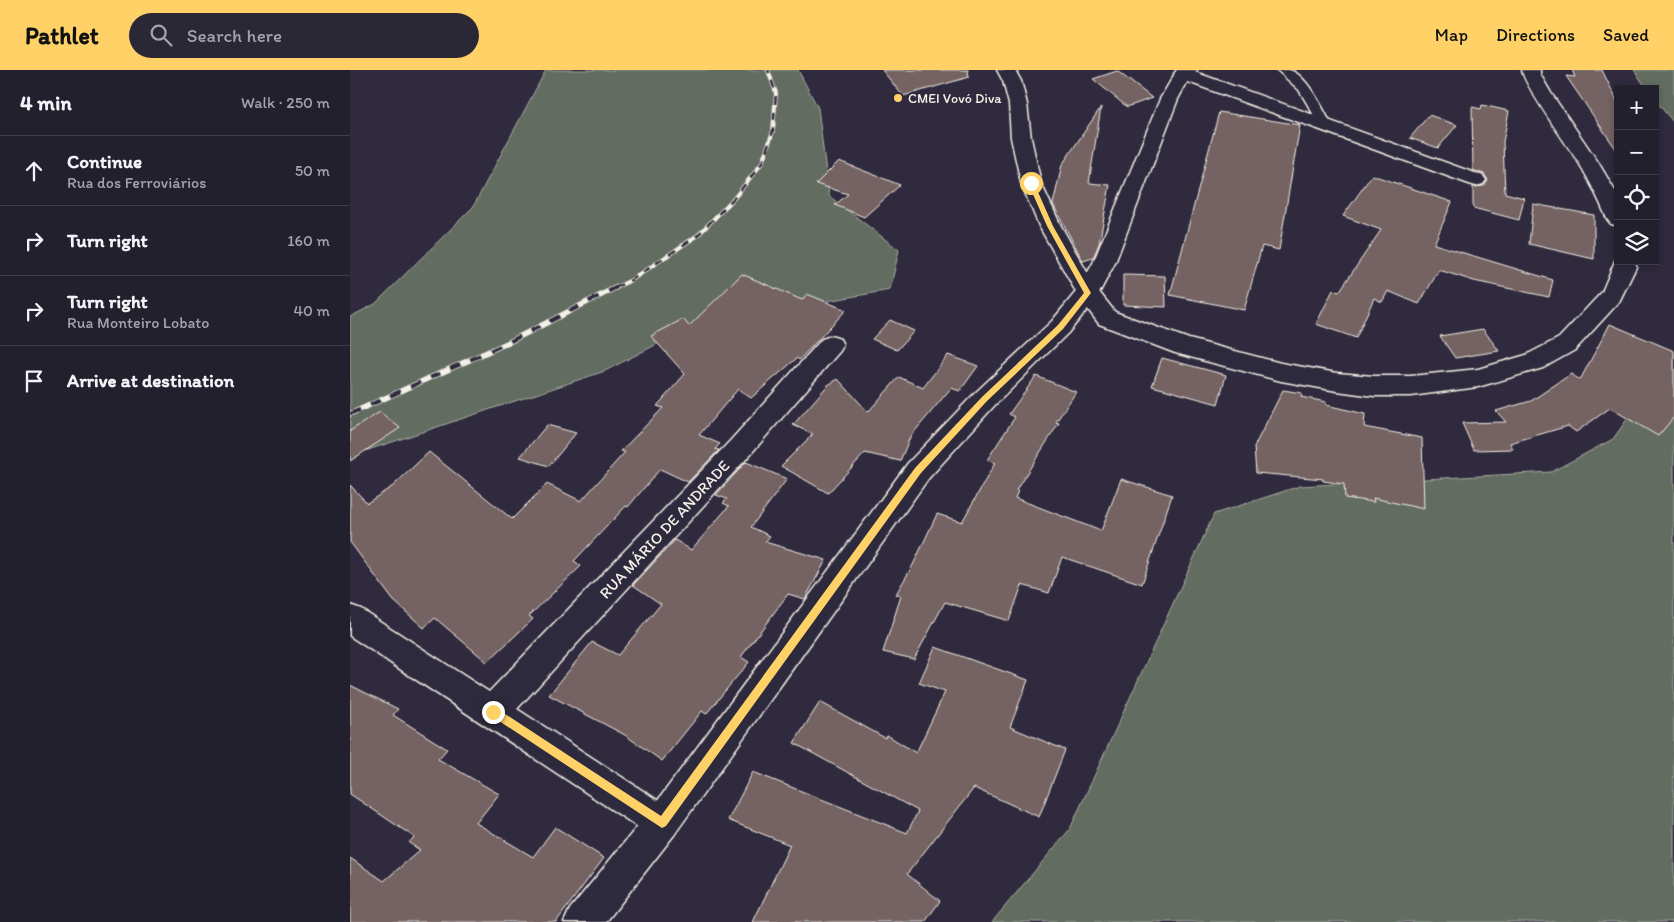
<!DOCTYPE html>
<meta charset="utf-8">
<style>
:root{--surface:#23202e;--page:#2b2836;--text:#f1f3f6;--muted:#a3a3aa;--line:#403e4a;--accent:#ffd166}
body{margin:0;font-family:Itim,sans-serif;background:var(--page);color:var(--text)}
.controls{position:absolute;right:15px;top:15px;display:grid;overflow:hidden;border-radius:0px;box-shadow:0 2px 8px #0003}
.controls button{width:45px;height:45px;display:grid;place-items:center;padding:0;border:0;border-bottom:1px solid var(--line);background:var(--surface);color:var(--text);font:25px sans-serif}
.stop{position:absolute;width:15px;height:15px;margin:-11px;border:4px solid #ffd166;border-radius:50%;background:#fff}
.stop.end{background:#ffd166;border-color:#fff;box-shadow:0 1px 5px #0008}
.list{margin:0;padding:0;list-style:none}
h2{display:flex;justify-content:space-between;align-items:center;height:65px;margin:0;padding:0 20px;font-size:21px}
h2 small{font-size:16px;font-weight:400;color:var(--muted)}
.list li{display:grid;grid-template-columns:32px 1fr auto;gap:15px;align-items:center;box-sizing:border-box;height:70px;padding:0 20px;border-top:1px solid var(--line)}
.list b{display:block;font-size:19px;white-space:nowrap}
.list p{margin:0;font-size:16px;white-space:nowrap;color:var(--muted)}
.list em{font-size:16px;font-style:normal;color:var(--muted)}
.icon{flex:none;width:28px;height:28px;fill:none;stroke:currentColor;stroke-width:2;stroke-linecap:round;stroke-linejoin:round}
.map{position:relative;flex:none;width:1324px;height:852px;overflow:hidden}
header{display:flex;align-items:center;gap:30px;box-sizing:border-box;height:70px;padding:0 25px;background:var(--accent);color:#111}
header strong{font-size:24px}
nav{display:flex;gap:28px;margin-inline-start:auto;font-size:18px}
.search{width:350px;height:45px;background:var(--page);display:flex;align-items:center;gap:12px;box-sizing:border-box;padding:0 18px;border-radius:28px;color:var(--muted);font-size:19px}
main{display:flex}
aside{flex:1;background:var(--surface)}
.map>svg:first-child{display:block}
</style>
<header>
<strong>Pathlet</strong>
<div class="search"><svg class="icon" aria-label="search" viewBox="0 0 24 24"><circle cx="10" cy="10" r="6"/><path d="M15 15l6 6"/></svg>Search here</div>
<nav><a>Map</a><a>Directions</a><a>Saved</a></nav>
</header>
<main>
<aside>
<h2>4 min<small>Walk · 250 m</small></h2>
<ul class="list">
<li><svg class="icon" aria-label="ahead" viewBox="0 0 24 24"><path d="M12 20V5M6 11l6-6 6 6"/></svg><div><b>Continue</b><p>Rua dos Ferroviários</p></div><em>50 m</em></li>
<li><svg class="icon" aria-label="right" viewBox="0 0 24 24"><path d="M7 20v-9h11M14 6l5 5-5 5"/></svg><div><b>Turn right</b></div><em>160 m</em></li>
<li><svg class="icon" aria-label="right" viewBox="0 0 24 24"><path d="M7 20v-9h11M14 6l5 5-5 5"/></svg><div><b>Turn right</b><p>Rua Monteiro Lobato</p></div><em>40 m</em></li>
<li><svg class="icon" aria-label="arrive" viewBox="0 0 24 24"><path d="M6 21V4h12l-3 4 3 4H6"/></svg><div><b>Arrive at destination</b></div></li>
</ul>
</aside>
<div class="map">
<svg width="1324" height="852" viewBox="0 0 1324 852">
<rect width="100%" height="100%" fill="#2f2a3d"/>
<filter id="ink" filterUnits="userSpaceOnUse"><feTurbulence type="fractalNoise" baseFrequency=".02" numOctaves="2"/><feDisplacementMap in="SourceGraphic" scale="10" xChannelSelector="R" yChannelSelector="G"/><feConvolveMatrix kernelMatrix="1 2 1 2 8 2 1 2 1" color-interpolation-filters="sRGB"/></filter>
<g filter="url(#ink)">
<!-- green -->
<g fill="#626c60" stroke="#abaea4">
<path d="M196,0H448L468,38L479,126L549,180L540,220L346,254L255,301L0,386V247L25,234L123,137Z"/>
<path d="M1284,0H1324V53L1305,30V19H1297Z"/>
<path d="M1324,283V852H642L720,759L864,444L950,416L1201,402L1263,369Z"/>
</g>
<!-- building -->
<g fill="#756262" stroke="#f4f1e8">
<path d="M532,0H618L619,7L553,26Z"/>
<path d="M1222,0H1252L1268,33V82L1216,6L1225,7Z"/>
<path d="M767,1L802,28L777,37L743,9Z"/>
<path d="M1132,35L1159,41L1153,72L1155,123L1174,128L1169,150L1123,138V117L1134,116L1138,110L1134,104L1123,100L1122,37L1131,39Z"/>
<path d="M751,37L739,113L760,115L749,174L743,188L733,191L703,134L712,95Z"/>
<path d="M869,42L950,55L929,180L912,176L894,240L820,225Z"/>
<path d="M1079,45L1107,55L1088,78L1060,68Z"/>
<path d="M489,91L550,115L514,147L485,135L498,124L466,114Z"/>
<path d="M1022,105L1102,132L1084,174L1203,210L1199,227L1124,211L1089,200L1069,234L1038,221L1032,232L1024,228L1006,268L966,254L983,220L989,222L1031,160L993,146Z"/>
<path d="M1183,134L1244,145V189L1179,174Z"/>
<path d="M392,204L452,230L457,224L496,240L449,290L447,288L401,328L388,319L349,365L370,374L365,379L369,380L338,412L310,399L278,437L276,436L224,491L231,496L179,546L183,549L137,592L85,548L74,558L43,530L0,472V415L17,433L43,416L79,382L162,449L197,414L231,431L275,382L271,381L313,338L307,336L335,304L301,266L333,249L339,256Z"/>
<path d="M773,205L815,206L816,237L773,235Z"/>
<path d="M540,250L564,261L547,280L522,269Z"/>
<path d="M1260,254L1324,281V347L1308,366L1260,338L1226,362L1218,356L1160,373L1163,379L1124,380L1112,353L1156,352L1146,341L1181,331L1221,304L1230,310Z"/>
<path d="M1133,259L1149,281L1105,288L1090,266Z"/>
<path d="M598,285L628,296L610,321L601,318L560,367L550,391L515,383L478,423L431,396L463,364L443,355L478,315L488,309L518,342L549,307L573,318Z"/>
<path d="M812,288L876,305L868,334L802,316Z"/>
<path d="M686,306L726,322L706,352L709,353L666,420L668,421L665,428L751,461L771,409L822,425L792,514L712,487L699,523L672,515L659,551L595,532L564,589L533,582L551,526L546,524L563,495L587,444L612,452L645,393L637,390L665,347L659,344Z"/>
<path d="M933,320L952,323L951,327L976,332V335L1015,344L1014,357L1072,368L1074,439L1023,428L1024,432L995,428L994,414L973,411V409L906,403L904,377Z"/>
<path d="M30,342L50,358L0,391V361Z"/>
<path d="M197,355L226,363L199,396L170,387Z"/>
<path d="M396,392L437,409L401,457L420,466L415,472L476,490L455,529L438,524L391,587L399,592L356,644L352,641L312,691L275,665L199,625L242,572L268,585L311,534L283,515L325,470L341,480L379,436L373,433L377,429L366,425Z"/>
<path d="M585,577L678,610L660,657L715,680L689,747L624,718L557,804L590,831L575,852H403L440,775L378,750L403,702L557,763L568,741L444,673L470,632L535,668L537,665L566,683L595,622L569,613Z"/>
<path d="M0,615L48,639L43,645L97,679L88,689L149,724L126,753L183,787L205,757L254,788L206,852H0V788L34,811L70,780L59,773L64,767L0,724Z"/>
</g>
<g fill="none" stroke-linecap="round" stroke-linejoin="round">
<!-- service casing -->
<g stroke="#f4f1e8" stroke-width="3">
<path id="service" d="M927,0C931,0 936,0 939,0C956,3 975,42 982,56L980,59H972L949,20Z"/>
</g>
<!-- minor casing -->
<g stroke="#f4f1e8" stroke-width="3">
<g id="minor">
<path d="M647,0H665L671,11L677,34L681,68L691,113L711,156L746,218L765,242L839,269L931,293L987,303L1024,306H1061L1128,299L1176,285L1209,268L1252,222L1267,186L1268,191H1286V197L1269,232L1225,280L1193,298L1128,317L1061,326H1024L987,321L931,311L825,283L749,254L730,229L689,156L671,113L661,68L659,34L653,11Z"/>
<path d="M827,0H839L1133,106L1136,110L1133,114L1126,116L1119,114L827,8L824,4Z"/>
<path d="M1172,0H1190V4L1201,23L1248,92L1268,126V156L1261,154L1257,149C1249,130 1240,111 1229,93C1219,78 1172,12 1172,0Z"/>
<path d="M481,266L490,269L493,275L490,281L398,387L167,639L324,741L329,753L324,765L312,770L300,765L0,566V535L11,539L139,622L380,371L472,269Z"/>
</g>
</g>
<!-- tertiary casing -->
<g stroke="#f4f1e8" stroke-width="3">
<path id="tertiary" d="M827,0H847L840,7L828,29L765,193L746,229L718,263L644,336L578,409L324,765L256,852H214L220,839L300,741L558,393L626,322L702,251L729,218L743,193L810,29Z"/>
</g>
<!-- service -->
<use href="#service" fill="#2f2a3d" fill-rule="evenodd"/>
<!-- minor -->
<use href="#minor" fill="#2f2a3d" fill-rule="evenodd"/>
<!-- tertiary -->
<use href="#tertiary" fill="#2f2a3d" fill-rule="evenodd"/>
<!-- rail-far1 casing -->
<g stroke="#f4f1e8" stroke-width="4">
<path id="rail-far1" d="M265,218L283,209L348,165L385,127L412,93L423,61L426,23L418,0"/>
</g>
<!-- rail casing -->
<g stroke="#f4f1e8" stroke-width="5.5">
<path id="rail" d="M0,344L157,273L267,217"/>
</g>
<!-- rail-far1 -->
<use href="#rail-far1" stroke="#2f2a3d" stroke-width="2.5" stroke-dasharray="8" stroke-linecap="butt"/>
<!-- rail -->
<use href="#rail" stroke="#2f2a3d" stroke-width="4" stroke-dasharray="11" stroke-linecap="butt"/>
</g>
</g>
<!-- route -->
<path fill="#ffd166" d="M681,111L684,113L703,156L741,223L713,259L637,331L571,403L316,756L312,758L309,756L140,645V638H146L311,746L565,398L632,327L708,255L734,223L697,156L678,113Z"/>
<!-- markers -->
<circle fill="#ffd166" stroke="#2f2a3d" stroke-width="2" cx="548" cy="28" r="5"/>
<g text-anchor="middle" stroke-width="4" stroke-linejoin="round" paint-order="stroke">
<!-- far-poi labels -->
<g font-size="14" fill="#f4f1e8" stroke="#2f2a3d" text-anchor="start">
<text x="558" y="33">CMEI Vovó Diva</text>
</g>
<!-- street labels -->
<g font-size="16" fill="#f4f1e8" stroke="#2f2a3d">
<text transform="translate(314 459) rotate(-47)" y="6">RUA MÁRIO DE ANDRADE</text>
</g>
</g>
</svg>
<div class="controls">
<button>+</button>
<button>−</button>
<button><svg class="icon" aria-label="locate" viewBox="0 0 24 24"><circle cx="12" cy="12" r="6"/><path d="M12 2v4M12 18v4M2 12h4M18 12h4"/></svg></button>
<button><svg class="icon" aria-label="layers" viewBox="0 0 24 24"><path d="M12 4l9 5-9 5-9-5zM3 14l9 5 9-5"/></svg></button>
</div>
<div class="stop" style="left:681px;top:113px"></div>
<div class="stop end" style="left:143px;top:642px"></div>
</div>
</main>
